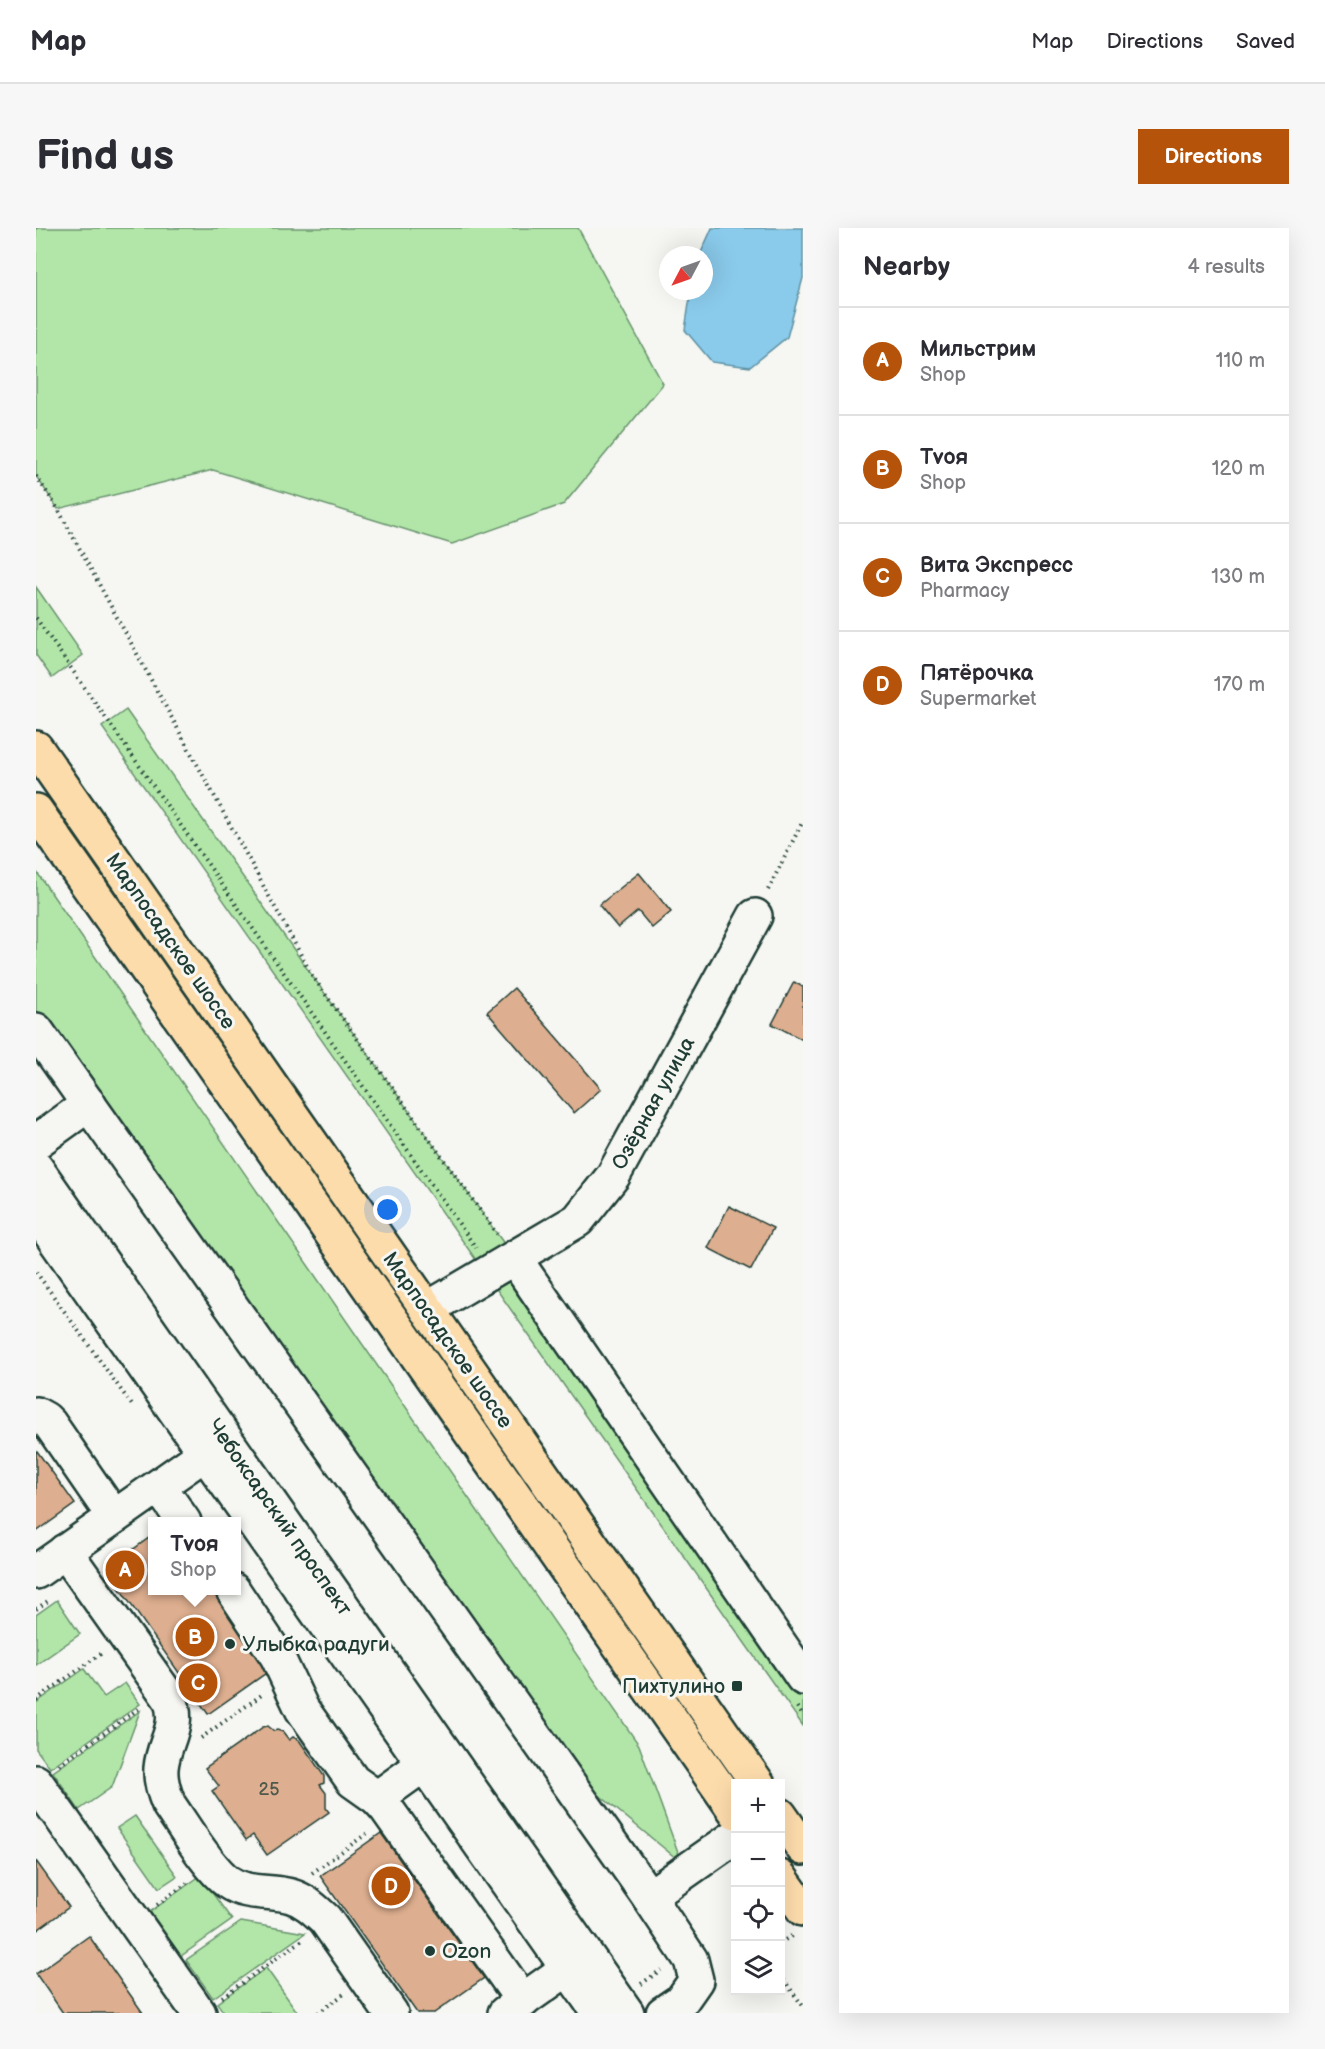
<!DOCTYPE html>
<meta charset="utf-8">
<style>
:root{--surface:#fff;--page:#f7f7f7;--text:#2b2b33;--muted:#7c7c81;--line:#e1e1e2;--accent:#b45309}
body{margin:0;font-family:"Balsamiq Sans",sans-serif;background:var(--page);color:var(--text)}
.controls{position:absolute;right:18px;bottom:18px;display:grid;overflow:hidden;border-radius:0px;box-shadow:0 6px 24px #0002}
.controls button{width:54px;height:54px;display:grid;place-items:center;padding:0;border:0;border-bottom:2px solid var(--line);background:var(--surface);color:var(--text);font:30px sans-serif}
.compass{position:absolute;left:623px;top:18px;width:54px;height:54px;border-radius:50%;background:var(--surface);box-shadow:0 6px 24px #0002;rotate:229deg}
.you{position:absolute;left:352px;top:982px;width:21px;height:21px;margin:-15px;border:4px solid #fff;border-radius:50%;background:#1a73e8;box-shadow:0 0 0 9px #1a73e833}
.badge{display:grid;place-items:center;width:39px;height:39px;border-radius:50%;background:var(--accent);color:#fff;font-size:20px;font-weight:700}
.pin{position:absolute;translate:-50% -50%;border:3px solid #fff;box-shadow:0 2px 6px #0006}
.popup{position:absolute;left:112px;top:1289px;width:93px;height:78px;box-sizing:border-box;display:grid;place-content:center;border-radius:0px;background:var(--surface);filter:drop-shadow(0 2px 4px #0005);font-size:20px;white-space:nowrap;color:var(--muted)}
.popup b{font-size:22px;color:var(--text)}
.popup::after{content:'';position:absolute;left:50%;top:100%;margin-left:-12px;border:12px solid transparent;border-top-color:var(--surface)}
.list{margin:0;padding:0;list-style:none}
h2{display:flex;justify-content:space-between;align-items:center;height:78px;margin:0;padding:0 24px;font-size:26px}
h2 small{font-size:20px;font-weight:400;color:var(--muted)}
.list li{display:grid;grid-template-columns:39px 1fr auto;gap:18px;align-items:center;box-sizing:border-box;height:108px;padding:0 24px;border-top:2px solid var(--line)}
.list b{display:block;font-size:22px;white-space:nowrap}
.list p{margin:0;font-size:20px;white-space:nowrap;color:var(--muted)}
.list em{font-size:20px;font-style:normal;color:var(--muted)}
.icon{flex:none;width:33px;height:33px;fill:none;stroke:currentColor;stroke-width:2;stroke-linecap:round;stroke-linejoin:round}
.map{position:relative;flex:none;width:767px;height:1785px;overflow:hidden;border-radius:0px}
header{display:flex;align-items:center;gap:36px;box-sizing:border-box;height:84px;padding:0 30px;background:var(--surface);border-bottom:2px solid var(--line)}
header strong{font-size:28px}
nav{display:flex;gap:33px;margin-inline-start:auto;font-size:21px}
.intro{display:flex;align-items:center;justify-content:space-between;box-sizing:border-box;height:144px;padding:0 36px}
h1{margin:0;font-size:42px}
.button{padding:15px 27px;border-radius:0px;background:var(--accent);color:#fff;font-size:21px;font-weight:700}
main{display:flex;gap:36px;padding:0 36px}
aside{flex:1;background:var(--surface);border-radius:0px;box-shadow:0 6px 24px #0002}
.map>svg:first-child{display:block}
</style>
<header>
<strong>Map</strong>
<nav><a>Map</a><a>Directions</a><a>Saved</a></nav>
</header>
<div class="intro"><h1>Find us</h1><a class="button">Directions</a></div>
<main>
<div class="map">
<svg width="767" height="1785" viewBox="0 0 767 1785">
<rect width="100%" height="100%" fill="#f6f6f2"/>
<filter id="ink" filterUnits="userSpaceOnUse"><feTurbulence type="fractalNoise" baseFrequency=".0167" numOctaves="2"/><feDisplacementMap in="SourceGraphic" scale="12" xChannelSelector="R" yChannelSelector="G"/><feConvolveMatrix kernelMatrix="1 2 1 2 8 2 1 2 1" color-interpolation-filters="sRGB"/></filter>
<g filter="url(#ink)">
<!-- green -->
<g fill="#b2e6a8" stroke="#68926e" stroke-width="1.5">
<path d="M0,0H542L627,156L528,276L416,316L177,242L22,281L0,248Z"/>
<path d="M0,359L47,427L16,450L0,427Z"/>
<path d="M90,482L277,749L479,1031L767,1450V1498L66,499Z"/>
<path d="M0,643L603,1517L646,1635L523,1534L0,783Z"/>
<path d="M21,1372L44,1406L0,1437V1387Z"/>
<path d="M48,1441L68,1469L89,1455L104,1476L14,1540L0,1521V1475Z"/>
<path d="M104,1483L76,1559L43,1582L17,1544Z"/>
<path d="M99,1588L141,1648L123,1660L81,1600Z"/>
<path d="M164,1648L196,1692L145,1728L114,1684Z"/>
<path d="M205,1694L269,1705L177,1770L150,1732Z"/>
<path d="M230,1740L262,1785H188L181,1775Z"/>
</g>
<!-- water -->
<path fill="#8acaeb" stroke="#5f92a2" stroke-width="1.5" d="M676,0H767V50L751,109L714,139L676,134L649,102L655,63H668V27H664Z"/>
<!-- building -->
<g fill="#ddae8f" stroke="#1f3d34" stroke-width="1.5">
<path d="M603,645L635,684L616,700L602,683L582,700L563,677Z"/>
<path d="M758,754L767,759V812L736,796Z"/>
<path d="M478,760L565,861L538,885L451,784Z"/>
<path d="M693,978L737,1000L715,1042L672,1020Z"/>
<path d="M1,1223L39,1276L0,1304V1224Z"/>
<path d="M117,1307V1362H176L233,1443L172,1486L70,1341Z"/>
<path d="M232,1498L238,1503L241,1502L247,1504L253,1512L257,1509L263,1512L288,1548V1555L284,1557L290,1565V1580L293,1584L231,1627L217,1607L210,1612L176,1563L183,1558L169,1540L227,1499Z"/>
<path d="M345,1605L448,1750L398,1785H381L284,1648Z"/>
<path d="M0,1633L33,1679L0,1703Z"/>
<path d="M53,1708L107,1785H27L0,1746Z"/>
</g>
<g fill="none" stroke-linecap="round" stroke-linejoin="round">
<!-- minor casing -->
<g stroke="#1f3d34" stroke-width="38">
<g id="minor">
<path d="M0,802L613,1669L655,1732L660,1752L646,1772L627,1785"/>
<path d="M0,914L53,876"/>
<path d="M0,940L591,1785"/>
<path d="M0,985L563,1785"/>
<path d="M479,1031L767,1450"/>
<path d="M391,1081L542,992L577,948L719,688"/>
<path d="M0,1186L9,1191L14,1196L78,1289"/>
<path d="M123,1258L148,1294"/>
<path d="M29,1323L134,1471C145,1499 127,1514 125,1540C124,1553 128,1565 133,1577C147,1597 173,1641 192,1654C210,1667 235,1662 255,1668C269,1672 279,1682 289,1691L355,1785"/>
<path d="M0,1344L168,1226"/>
<path d="M197,1362L241,1428L266,1481L317,1553L341,1570L350,1580L487,1773"/>
<path d="M0,1554L163,1785"/>
<path d="M341,1570L387,1537"/>
<path d="M613,1669L700,1608"/>
<path d="M469,1785L531,1741"/>
</g>
</g>
<!-- major casing -->
<g stroke="#1f3d34" stroke-width="38">
<g id="major">
<path d="M0,520L722,1556"/>
<path d="M0,583L700,1584"/>
<path d="M744,1587L767,1620"/>
<path d="M744,1649L767,1681"/>
</g>
</g>
<!-- path -->
<g stroke="#1f3d34" stroke-width="4" stroke-dasharray="1.5 4.5" stroke-linecap="butt">
<path d="M0,248L22,281L277,749L461,1006"/>
<path d="M0,390L440,1020"/>
<path d="M732,662L767,593"/>
<path d="M0,1044L98,1180"/>
<path d="M0,1381L12,1373"/>
<path d="M0,1472L66,1425"/>
<path d="M761,1479L767,1488"/>
<path d="M165,1510L227,1466"/>
<path d="M23,1537L105,1479"/>
<path d="M276,1645L333,1604"/>
<path d="M121,1677L151,1655"/>
<path d="M744,1715L757,1707"/>
<path d="M744,1747L767,1778"/>
<path d="M605,1756L625,1742"/>
<path d="M186,1769L268,1711"/>
<path d="M282,1785L308,1766"/>
</g>
<!-- minor -->
<use href="#minor" stroke="#f6f6f2" stroke-width="33"/>
<!-- major -->
<use href="#major" stroke="#fddcac" stroke-width="33"/>
</g>
</g>
<!-- markers -->
<g fill="#1f3d34" stroke="#f6f6f2" stroke-width="2">
<circle cx="194" cy="1416" r="6"/>
<rect x="695" y="1452" width="12" height="12" rx="3"/>
<circle cx="394" cy="1723" r="6"/>
</g>
<g text-anchor="middle" stroke-width="6" stroke-linejoin="round" paint-order="stroke">
<!-- number labels -->
<g font-size="18" fill="#4e594b">
<text x="233" y="1567">25</text>
</g>
<!-- street labels -->
<g font-size="21" fill="#1f3d34" stroke="#f6f6f2">
<text transform="translate(135 713) rotate(55)" y="7">Марпосадское шоссе</text>
<text transform="translate(617 875) rotate(-61)" y="7">Озёрная улица</text>
<text transform="translate(412 1112) rotate(55)" y="7">Марпосадское шоссе</text>
<text transform="translate(244 1289) rotate(55)" y="7">Чебоксарский проспект</text>
</g>
<!-- poi labels -->
<g font-size="21" fill="#1f3d34" stroke="#f6f6f2" text-anchor="start">
<text x="206" y="1423">Улыбка радуги</text>
<text x="689" y="1465" text-anchor="end">Пихтулино</text>
<text x="406" y="1730">Ozon</text>
</g>
</g>
</svg>
<div class="controls">
<button>+</button>
<button>−</button>
<button><svg class="icon" aria-label="locate" viewBox="0 0 24 24"><circle cx="12" cy="12" r="6"/><path d="M12 2v4M12 18v4M2 12h4M18 12h4"/></svg></button>
<button><svg class="icon" aria-label="layers" viewBox="0 0 24 24"><path d="M12 4l9 5-9 5-9-5zM3 14l9 5 9-5"/></svg></button>
</div>
<svg class="compass" viewBox="-18 -18 36 36"><path d="M0-13l5 13h-10z" fill="#e53935"/><path d="M0 13l5-13h-10z" fill="#7c7c81"/></svg>
<div class="you"></div>
<div class="pin badge" style="left:89px;top:1342px">A</div>
<div class="pin badge" style="left:159px;top:1409px">B</div>
<div class="popup"><b>Тvоя</b>Shop</div>
<div class="pin badge" style="left:162px;top:1455px">C</div>
<div class="pin badge" style="left:355px;top:1658px">D</div>
</div>
<aside>
<h2>Nearby<small>4 results</small></h2>
<ul class="list">
<li><span class="badge">A</span><div><b>Мильстрим</b><p>Shop</p></div><em>110 m</em></li>
<li><span class="badge">B</span><div><b>Тvоя</b><p>Shop</p></div><em>120 m</em></li>
<li><span class="badge">C</span><div><b>Вита Экспресс</b><p>Pharmacy</p></div><em>130 m</em></li>
<li><span class="badge">D</span><div><b>Пятёрочка</b><p>Supermarket</p></div><em>170 m</em></li>
</ul>
</aside>
</main>
